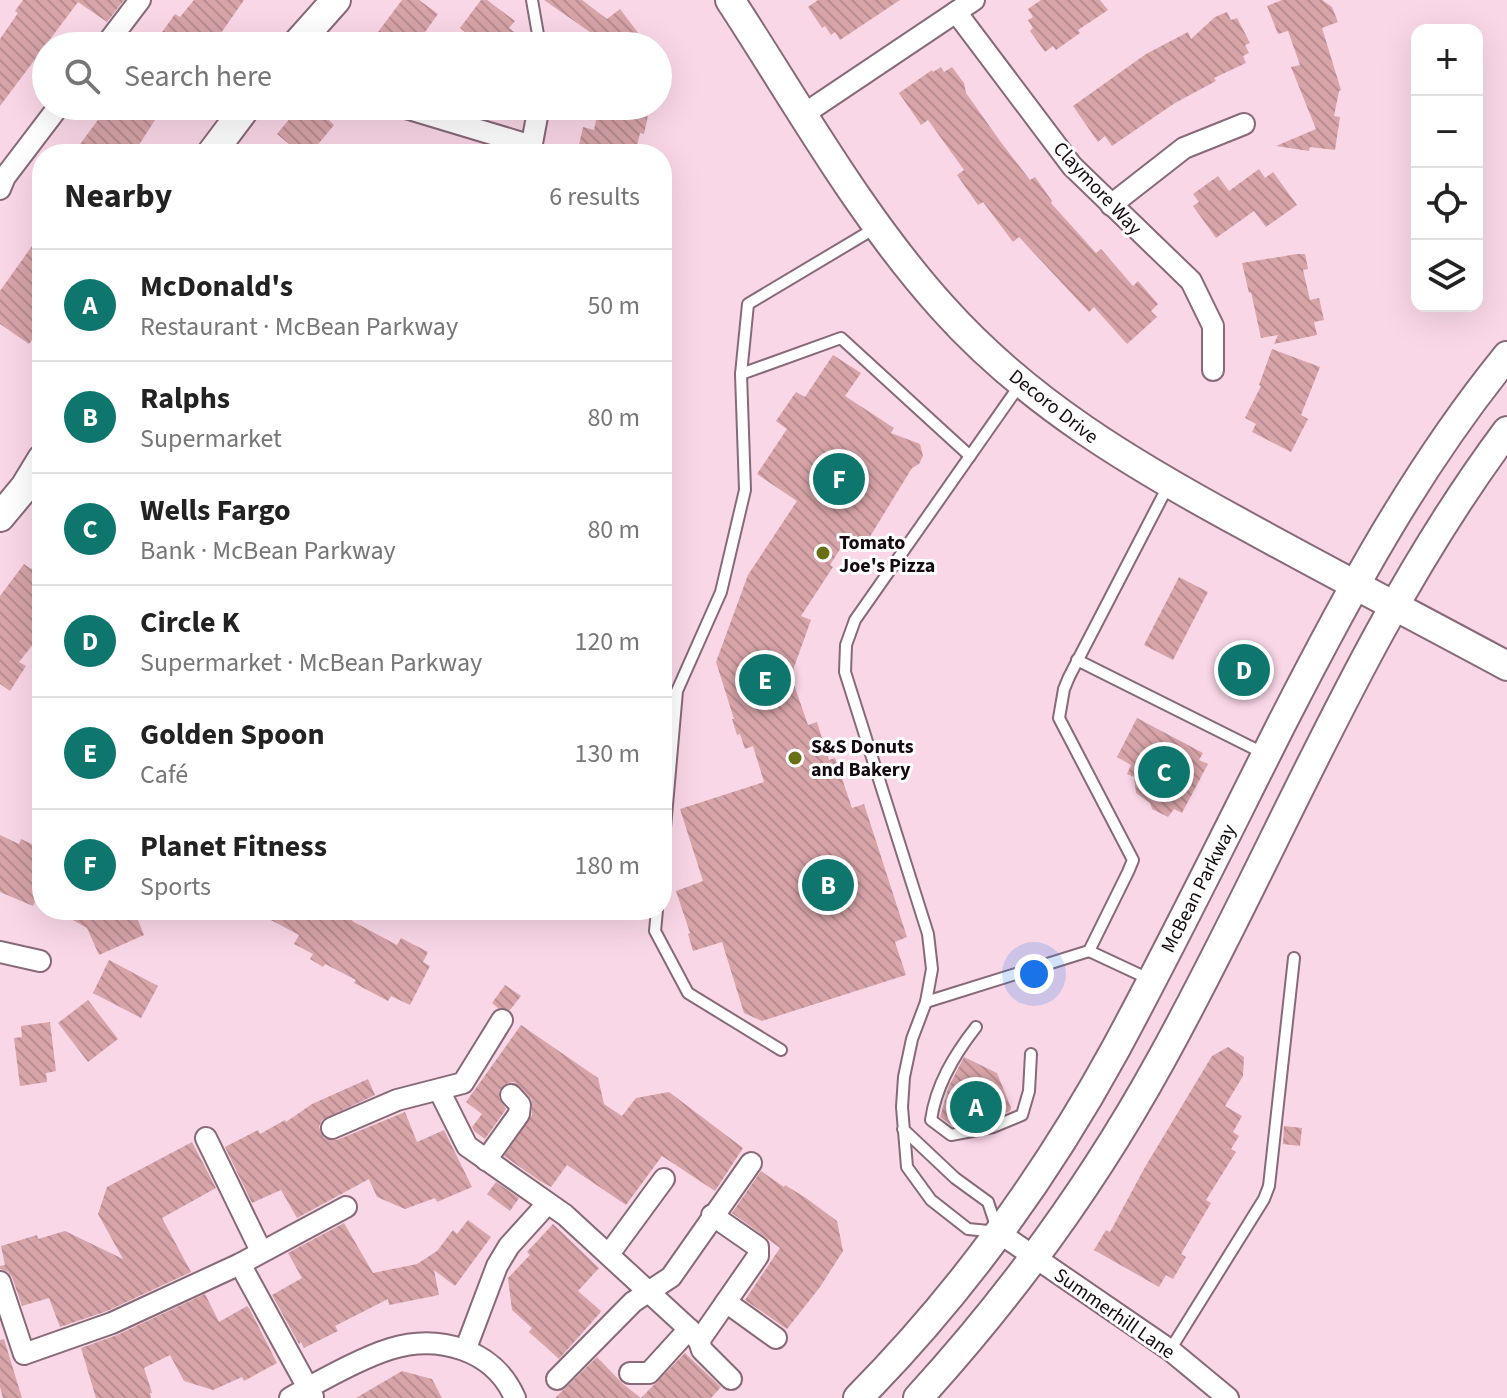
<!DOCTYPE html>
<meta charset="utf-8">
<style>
:root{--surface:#fff;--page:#f6f6f6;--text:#222;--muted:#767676;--line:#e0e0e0;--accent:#0f766e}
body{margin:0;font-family:"Source Sans 3",sans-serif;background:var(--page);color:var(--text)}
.controls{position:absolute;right:24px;top:24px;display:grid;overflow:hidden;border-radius:16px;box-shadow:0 8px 32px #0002}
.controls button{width:72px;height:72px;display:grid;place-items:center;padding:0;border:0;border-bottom:2px solid var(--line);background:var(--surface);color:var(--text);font:40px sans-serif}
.you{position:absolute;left:1034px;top:974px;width:28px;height:28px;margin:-20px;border:6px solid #fff;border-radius:50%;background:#1a73e8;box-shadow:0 0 0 12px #1a73e833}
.badge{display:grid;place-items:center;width:52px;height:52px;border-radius:50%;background:var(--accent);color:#fff;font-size:26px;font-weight:700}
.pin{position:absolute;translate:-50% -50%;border:4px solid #fff;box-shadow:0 2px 8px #0006}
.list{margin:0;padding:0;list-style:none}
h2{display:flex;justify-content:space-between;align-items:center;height:104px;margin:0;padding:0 32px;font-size:34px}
h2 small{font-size:26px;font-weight:400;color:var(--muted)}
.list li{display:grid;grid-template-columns:52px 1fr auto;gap:24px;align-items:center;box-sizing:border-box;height:112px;padding:0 32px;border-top:2px solid var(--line)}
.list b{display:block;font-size:30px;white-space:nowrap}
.list p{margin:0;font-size:26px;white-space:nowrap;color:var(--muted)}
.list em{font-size:26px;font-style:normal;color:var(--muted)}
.icon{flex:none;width:44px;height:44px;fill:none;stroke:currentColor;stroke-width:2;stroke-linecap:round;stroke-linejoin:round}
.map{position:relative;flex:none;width:1507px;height:1398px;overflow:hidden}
.search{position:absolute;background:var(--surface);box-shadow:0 8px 32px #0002;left:32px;top:32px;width:640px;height:88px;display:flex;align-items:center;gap:20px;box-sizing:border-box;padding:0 28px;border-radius:44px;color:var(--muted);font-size:30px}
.panel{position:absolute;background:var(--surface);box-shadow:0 8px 32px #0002;left:32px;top:144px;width:640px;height:776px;border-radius:32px}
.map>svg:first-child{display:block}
</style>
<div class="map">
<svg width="1507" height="1398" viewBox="0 0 1507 1398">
<defs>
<pattern id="building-back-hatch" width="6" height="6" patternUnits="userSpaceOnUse" patternTransform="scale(2)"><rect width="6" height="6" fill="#d7a4a8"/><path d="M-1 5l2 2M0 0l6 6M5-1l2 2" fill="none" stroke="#b88c90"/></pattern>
</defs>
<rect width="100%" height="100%" fill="#fad7e7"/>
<!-- building -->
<g fill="url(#building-back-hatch)">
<path d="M23,0H124L107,22L78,2L0,106V39L18,13L15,11Z"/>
<path d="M194,0H244L212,46H169L158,38L175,14L180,17Z"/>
<path d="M402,0H419L438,14L415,46H397L378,32Z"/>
<path d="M481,0H487L515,21L509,28L517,34L509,46H458L466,33L460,28Z"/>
<path d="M544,0H582L607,19L620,9L648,46H585L597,37Z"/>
<path d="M818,0H900L840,40L835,32L831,35L825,26L822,28L808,7Z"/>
<path d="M1041,0H1100L1108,10L1078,30L1080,33L1056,50L1053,46L1045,52L1030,31L1033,28L1028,20L1033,17L1028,9Z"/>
<path d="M1282,0H1322L1332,7L1338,22L1322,28L1341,90L1339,91L1334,116L1340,117L1335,150L1310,147L1309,151L1276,146L1316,129L1291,67L1300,65L1288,31L1278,34L1267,6Z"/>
<path d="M1227,12L1231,20L1237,18L1250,43L1245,45L1249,53L1243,56L1246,63L1214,78L1216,81L1175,103L1112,146L1105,136L1098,142L1073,106L1146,54L1188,32L1191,39L1215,17Z"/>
<path d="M941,67L944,72L952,67L964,83L966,93L1000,141L1030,180L1035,177L1052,201L1051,203L1096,253L1101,249L1133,286L1138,281L1158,304L1151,311L1157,317L1127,344L1094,307L1089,312L1019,237L1013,242L983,202L978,205L957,175L964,170L928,120L921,125L899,93L932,70L933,72Z"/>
<path d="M108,106H164L133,154H73Z"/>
<path d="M300,106H338L328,119L334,125L310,154H301L277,134Z"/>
<path d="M599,106H650L644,134L640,133L635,154H577L583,127L594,130Z"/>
<path d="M1259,169L1265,178L1273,172L1297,205L1266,227L1254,211L1216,238L1193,206L1199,202L1193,194L1218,176L1229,191Z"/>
<path d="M42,232V326L29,344L0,324V291Z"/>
<path d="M1297,254H1305L1308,269L1303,270L1310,300L1319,298L1324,320L1314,322L1317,335L1274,344L1278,335L1261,338L1251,292L1249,293L1242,263Z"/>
<path d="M1272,349L1320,367L1301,415L1308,419L1291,452L1252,432L1256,424L1245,418L1261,386L1259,385Z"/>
<path d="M833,355L861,373L845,396L894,428L891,433L920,444L923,456L919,464L912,468L863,548L847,538L830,565L833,567L801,616L811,620L793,670V682L808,725L817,722L829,760L835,758L852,808L864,804L907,937L895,942L906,975L762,1021L744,1013L722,942L693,951L688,934L690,933L676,891L703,881L680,809L764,782L753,746L745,749L740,734L737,735L732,719H734L716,662L748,575L797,501L757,474L787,429L776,421L796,392L805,397Z"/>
<path d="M42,556V633L19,662L26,666L10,691L0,684V596L24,564L31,569Z"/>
<path d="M1179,577L1208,592L1173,660L1144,645Z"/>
<path d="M1239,644L1266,658L1247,694L1220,680Z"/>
<path d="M1137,718L1203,753L1199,760L1208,764L1182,813L1174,809L1168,817L1152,809L1150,803L1136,793L1134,777L1127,774L1131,765L1117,757Z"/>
<path d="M0,835L19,844L21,839L42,849V887L33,906L0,892Z"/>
<path d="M55,910H134L144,935L99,955L87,928Z"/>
<path d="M252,910H358L352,921L397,945L401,938L428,952L423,962L430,966L410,1005L391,996L388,1001L354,983L356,980L325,964L323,967L310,959L313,954L294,944L299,935Z"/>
<path d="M109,960L158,986L141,1018L93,993Z"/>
<path d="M505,985L521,996L510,1010L498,1008L492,1003Z"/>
<path d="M88,1000L118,1039L88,1062L58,1023Z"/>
<path d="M50,1022L56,1071L46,1073L47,1082L20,1086L14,1038L22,1037L21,1026Z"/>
<path d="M521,1025L598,1078L604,1104L622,1116L636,1098L669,1092L743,1148L715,1191L662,1156L626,1205L567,1165L551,1187L540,1181L504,1156L532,1115V1100L514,1082L508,1083L499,1090V1098L506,1109L485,1139L474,1131L472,1127L482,1114L466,1102Z"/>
<path d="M1228,1047L1244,1057L1243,1076L1225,1106L1242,1116L1233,1132L1239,1136L1231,1149L1236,1152L1206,1200L1211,1203L1181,1254L1186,1257L1173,1279L1166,1275L1159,1287L1094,1250L1106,1230L1110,1232L1145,1167L1212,1056Z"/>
<path d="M964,1057L997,1073L1011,1108L1010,1111L991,1119L953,1126L940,1117L949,1086Z"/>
<path d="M368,1079L375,1095L322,1120L319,1127L324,1138L337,1140L405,1112L417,1142L444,1130L472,1187L437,1202L435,1198L405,1209L377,1197L369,1179L297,1218L281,1190L252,1203L225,1147L258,1130L260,1134L285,1120L286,1122L312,1104Z"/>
<path d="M1284,1126L1302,1128L1300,1146L1283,1144Z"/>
<path d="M192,1142L216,1188L162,1218L191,1272L107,1311L60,1327L49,1298L22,1306L12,1277L8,1272L0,1269V1266L5,1265L1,1246L37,1235L38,1239L65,1231L123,1259L98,1214L107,1187Z"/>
<path d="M761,1171L784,1187L785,1185L806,1198L837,1221L843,1251L820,1287L787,1329L745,1300L780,1248L732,1213Z"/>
<path d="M496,1182L519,1198L510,1211L487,1194Z"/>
<path d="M468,1220L491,1237L455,1286L434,1270L439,1295L389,1305L388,1299L335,1326L338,1331L304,1348L301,1342L299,1344L272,1295L302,1278L288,1253L344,1223L373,1273L417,1264L437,1251L453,1230L457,1234Z"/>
<path d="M553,1224L599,1268L578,1291L601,1311L600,1313L559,1359L529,1332L532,1328L512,1310L508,1278L530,1255L527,1252Z"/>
<path d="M205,1294L219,1322L247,1306L249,1308L277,1363L244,1381L242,1377L213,1390L184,1381L170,1355L144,1368L152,1393H150L151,1398H96L81,1348L117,1335Z"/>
<path d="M4,1339L22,1398H3L0,1387V1340Z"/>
<path d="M685,1353L721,1387L711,1398H641Z"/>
<path d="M597,1357L623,1384L641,1398H555Z"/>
<path d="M402,1371L432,1379L442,1398H356Z"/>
</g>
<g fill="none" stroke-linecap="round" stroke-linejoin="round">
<!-- lane casing -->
<g stroke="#876977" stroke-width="14">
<g id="lane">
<path d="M532,0L540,46"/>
<path d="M741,374L841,338L970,456"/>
<path d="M1077,660L1265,754"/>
<path d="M662,862L677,691L721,592L745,490L741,374L748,304L877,227"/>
<path d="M657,910L655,931L688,993L781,1050"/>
<path d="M1089,951L1149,979"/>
<path d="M926,1002L1089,951L1128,872L1133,860L1059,718L1064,689L1069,677L1168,486"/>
<path d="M976,1027C954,1055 936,1085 931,1120L951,1135L993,1127L1022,1115L1029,1091L1031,1054"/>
<path d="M903,1129L955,1178L988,1202L998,1232L968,1229L931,1200L907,1167L902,1107L904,1077L912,1039L926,1002L932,969L928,934L845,672L846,645L855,620L1019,386"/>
<path d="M1170,1350L1264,1199L1269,1186L1294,958"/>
</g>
</g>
<!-- street casing -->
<g stroke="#876977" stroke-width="24">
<g id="street">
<path d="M956,12L1072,166L1191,281L1213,326V370"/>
<path d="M105,46L140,0"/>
<path d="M399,106L532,146"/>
<path d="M804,114L974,0"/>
<path d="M530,154L539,106"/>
<path d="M0,189L5,177L59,106"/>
<path d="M1111,205L1184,148L1244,124"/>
<path d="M0,952L40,961"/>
<path d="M439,1090L467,1146L565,1215L689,1329L699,1341L702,1350L731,1379"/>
<path d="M332,1128L397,1100L463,1083L502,1020"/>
<path d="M206,1138L261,1251"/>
<path d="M486,1160L519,1114L520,1105L511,1095"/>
<path d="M998,1232L1170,1350L1228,1398"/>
<path d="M609,1254L664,1179"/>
<path d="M240,1264L313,1397"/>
<path d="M0,1282L24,1354L112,1323L240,1264L346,1207"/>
<path d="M726,1302L776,1338"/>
<path d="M699,1341L758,1256V1247L712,1215"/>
<path d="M466,1348L497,1266L509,1246L547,1204"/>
<path d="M630,1373H649L689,1329"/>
<path d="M557,1379L633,1302L671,1277L751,1163"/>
<path d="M290,1398C316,1383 361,1358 390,1349C438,1334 494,1349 515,1398"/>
</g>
</g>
<!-- secondary casing -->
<g stroke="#876977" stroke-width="32">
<g id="secondary">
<path d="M730,0C798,104 860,216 943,308C1028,403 1135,466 1246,526C1333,574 1420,619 1507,666"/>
<path d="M295,46L336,0"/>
<path d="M211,154L247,106"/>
<path d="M0,517L25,487L42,459"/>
<path d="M858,1398C959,1296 1046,1176 1115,1050C1173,943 1226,834 1281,725C1347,596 1415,469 1507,356"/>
<path d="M918,1398C1012,1295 1094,1182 1161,1060C1277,851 1363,624 1507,431"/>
</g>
</g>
<!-- lane -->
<use href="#lane" stroke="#fff" stroke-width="10"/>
<!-- street -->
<use href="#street" stroke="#fff" stroke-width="20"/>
<!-- secondary -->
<use href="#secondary" stroke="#fff" stroke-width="28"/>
</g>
<!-- markers -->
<g fill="#696f14" stroke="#fff" stroke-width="3">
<circle cx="823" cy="553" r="8"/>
<circle cx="795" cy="758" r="8"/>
</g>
<g text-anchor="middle" stroke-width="6" stroke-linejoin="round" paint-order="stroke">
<!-- street labels -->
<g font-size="20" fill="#150a10" stroke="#fff">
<text transform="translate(1098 188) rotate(47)" y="7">Claymore Way</text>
<text transform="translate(1054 406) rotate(38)" y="7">Decoro Drive</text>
<text transform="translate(1198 888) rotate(-63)" y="7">McBean Parkway</text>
<text transform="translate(1115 1313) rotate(35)" y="7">Summerhill Lane</text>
</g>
<!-- poi labels -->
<g font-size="20" font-weight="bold" fill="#150a10" stroke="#fff" text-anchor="start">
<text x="839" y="549">Tomato<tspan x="839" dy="23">Joe's Pizza</tspan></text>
<text x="811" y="753">S&amp;S Donuts<tspan x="811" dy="23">and Bakery</tspan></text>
</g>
</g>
</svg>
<div class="controls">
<button>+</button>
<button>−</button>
<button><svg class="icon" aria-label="locate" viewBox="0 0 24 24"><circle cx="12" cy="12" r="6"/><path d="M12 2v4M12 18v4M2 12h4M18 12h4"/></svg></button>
<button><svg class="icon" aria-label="layers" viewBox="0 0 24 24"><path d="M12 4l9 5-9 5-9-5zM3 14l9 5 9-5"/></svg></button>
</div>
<div class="you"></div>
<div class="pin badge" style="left:976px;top:1107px">A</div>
<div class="pin badge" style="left:828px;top:885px">B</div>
<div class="pin badge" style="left:1164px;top:772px">C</div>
<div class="pin badge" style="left:1244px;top:670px">D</div>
<div class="pin badge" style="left:765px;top:680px">E</div>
<div class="pin badge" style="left:839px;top:479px">F</div>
<div class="search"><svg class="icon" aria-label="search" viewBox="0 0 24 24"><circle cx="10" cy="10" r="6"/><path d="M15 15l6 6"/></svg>Search here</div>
<section class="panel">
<h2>Nearby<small>6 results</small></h2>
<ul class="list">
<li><span class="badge">A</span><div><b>McDonald's</b><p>Restaurant · McBean Parkway</p></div><em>50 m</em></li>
<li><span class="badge">B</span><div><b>Ralphs</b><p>Supermarket</p></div><em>80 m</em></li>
<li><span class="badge">C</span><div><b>Wells Fargo</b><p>Bank · McBean Parkway</p></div><em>80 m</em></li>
<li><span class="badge">D</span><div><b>Circle K</b><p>Supermarket · McBean Parkway</p></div><em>120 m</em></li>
<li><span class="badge">E</span><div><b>Golden Spoon</b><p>Café</p></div><em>130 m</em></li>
<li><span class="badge">F</span><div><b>Planet Fitness</b><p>Sports</p></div><em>180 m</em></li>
</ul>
</section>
</div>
